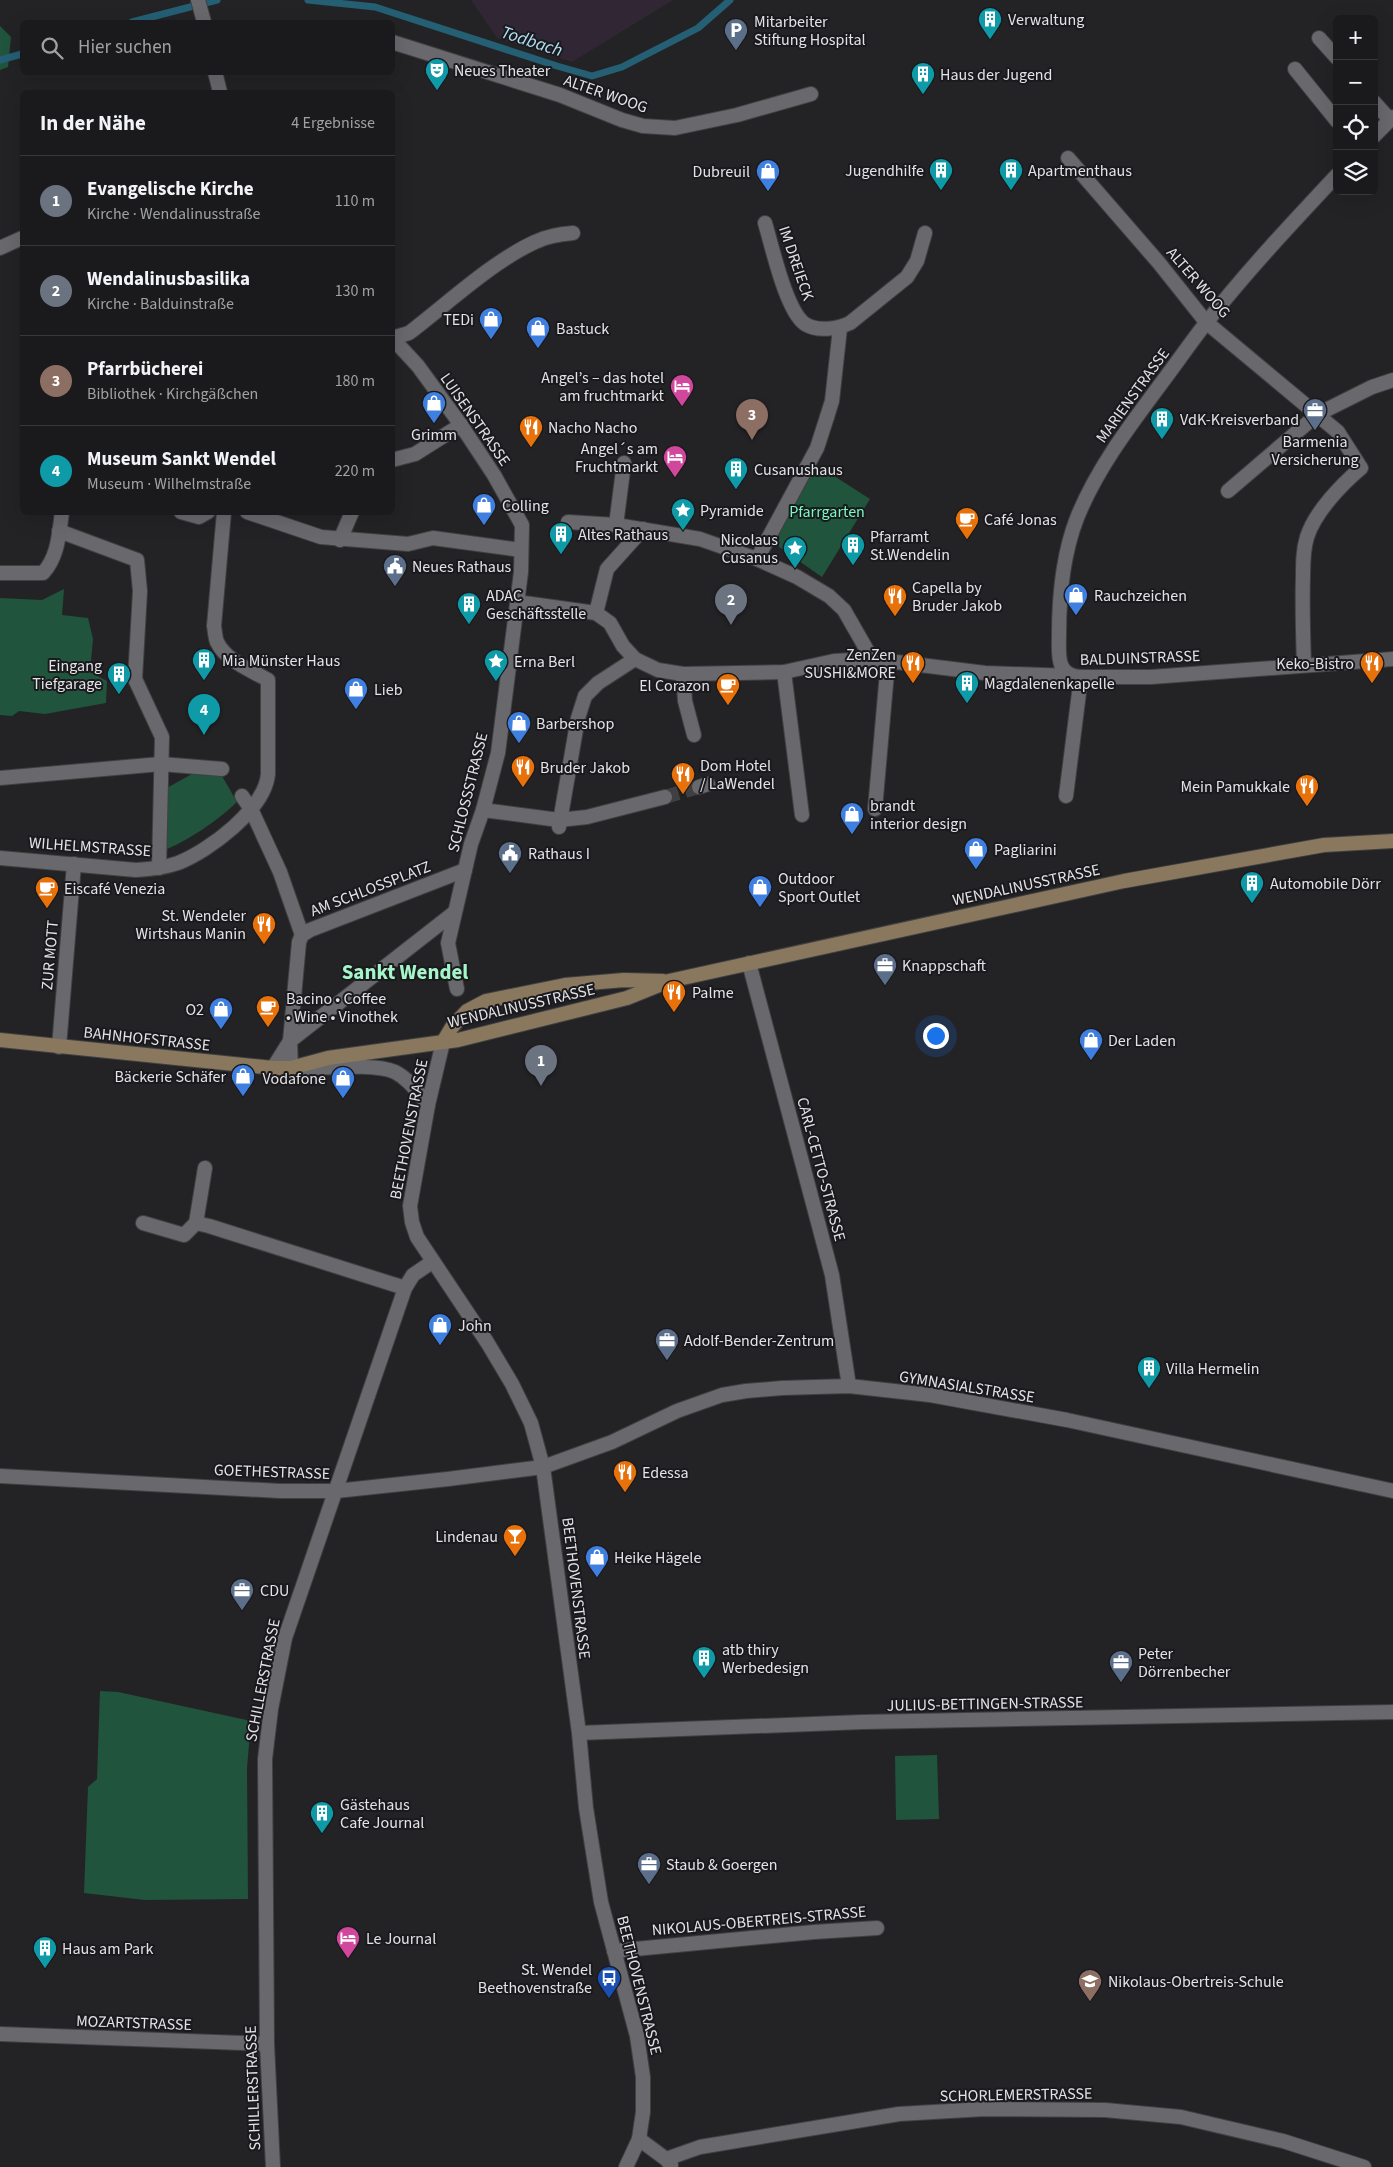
<!DOCTYPE html>
<html lang="de">
<meta charset="utf-8">
<style>
:root{--surface:#1a1a1c;--page:#272729;--text:#f1f3f6;--muted:#9fa1a3;--line:#38383b;--accent:#04d98b}
body{margin:0;font-family:"Source Sans 3",sans-serif;background:var(--page);color:var(--text)}
.controls{position:absolute;right:15px;top:15px;display:grid;overflow:hidden;border-radius:8px;box-shadow:0 5px 20px #0002}
.controls button{width:45px;height:45px;display:grid;place-items:center;padding:0;border:0;border-bottom:1px solid var(--line);background:var(--surface);color:var(--text);font:25px sans-serif}
.you{position:absolute;left:935px;top:1035px;width:18px;height:18px;margin:-12px;border:4px solid #fff;border-radius:50%;background:#1a73e8;box-shadow:0 0 0 8px #1a73e833}
.badge{display:grid;place-items:center;width:32px;height:32px;border-radius:50%;background:var(--accent);color:#fff;font-size:16px;font-weight:700}
.pin{position:absolute;translate:-50% -41px;filter:drop-shadow(0 1px 2px #0008)}
.pin::after{content:'';position:absolute;top:26px;width:18px;height:15px;background:inherit;clip-path:polygon(0 0,100% 0,50% 100%)}
.list{margin:0;padding:0;list-style:none}
h2{display:flex;justify-content:space-between;align-items:center;height:65px;margin:0;padding:0 20px;font-size:21px}
h2 small{font-size:16px;font-weight:400;color:var(--muted)}
.list li{display:grid;grid-template-columns:32px 1fr auto;gap:15px;align-items:center;box-sizing:border-box;height:90px;padding:0 20px;border-top:1px solid var(--line)}
.list b{display:block;font-size:19px;white-space:nowrap}
.list p{margin:0;font-size:16px;white-space:nowrap;color:var(--muted)}
.list em{font-size:16px;font-style:normal;color:var(--muted)}
.icon{flex:none;width:28px;height:28px;fill:none;stroke:currentColor;stroke-width:2;stroke-linecap:round;stroke-linejoin:round}
.map{position:relative;flex:none;width:1393px;height:2167px;overflow:hidden}
.search{position:absolute;background:var(--surface);box-shadow:0 5px 20px #0002;left:20px;top:20px;width:375px;height:55px;display:flex;align-items:center;gap:12px;box-sizing:border-box;padding:0 18px;border-radius:8px;color:var(--muted);font-size:19px}
.panel{position:absolute;background:var(--surface);box-shadow:0 5px 20px #0002;left:20px;top:90px;width:375px;height:425px;border-radius:8px}
.map>svg:first-child{display:block}
</style>
<div class="map">
<svg width="1393" height="2167" viewBox="0 0 1393 2167">
<rect width="100%" height="100%" fill="#232326"/>
<!-- commercial -->
<path fill="#312634" d="M471,0H673L572,62L497,38Z"/>
<!-- green -->
<g fill="#20543d">
<path d="M0,26L11,37L8,67L0,70Z"/>
<path d="M817,465L870,499L822,577L779,547V533Z"/>
<path d="M64,589L62,615L88,618L93,639L90,672L107,681L106,703L45,714L19,711L12,716L0,715V598L42,600Z"/>
<path d="M192,774L222,776L237,802C217,821 188,841 162,851L165,789Z"/>
<path d="M100,1691L118,1692L251,1721L247,1768L248,1899L145,1900L84,1893L88,1787L97,1779Z"/>
<path d="M937,1755L939,1819L896,1820L895,1756Z"/>
</g>
<g fill="none" stroke-linecap="round" stroke-linejoin="round">
<!-- stream -->
<g stroke="#245f74" stroke-width="7">
<path d="M308,0L375,7L557,66L592,76L622,67L698,28L730,0"/>
<path d="M132,22L217,0"/>
<path d="M0,60L22,54"/>
</g>
<!-- pedestrian-tunnel -->
<path stroke="#404043" stroke-width="14" stroke-dasharray="14 7" stroke-linecap="butt" d="M665,797L699,787"/>
<!-- pedestrian casing -->
<g stroke="#404042" stroke-width="16">
<g id="pedestrian">
<path d="M393,339L418,366L461,425L494,475L522,525L521,572L498,753L483,810L471,844L448,943L457,989"/>
<path d="M392,460L415,454L461,425"/>
<path d="M181,512L199,517L208,512"/>
<path d="M247,512L321,537L408,544L433,538L521,550"/>
<path d="M568,522L616,525L700,539L757,559L797,577L829,596L844,610L872,659"/>
<path d="M616,525L624,463"/>
<path d="M59,531L137,560L140,591L135,679L162,737L159,868"/>
<path d="M340,540L352,512"/>
<path d="M757,559L817,448L827,417"/>
<path d="M517,602L596,613L610,623L623,646L635,659L658,670L683,674L784,672L834,661L872,659L985,673L1071,676"/>
<path d="M596,613L607,569L643,529"/>
<path d="M493,658L509,659"/>
<path d="M784,672L802,815"/>
<path d="M683,674L685,701L694,735"/>
<path d="M0,778L161,764L222,769"/>
<path d="M699,787L708,784"/>
<path d="M242,796L251,809L280,872L302,935"/>
<path d="M1066,796L1081,677"/>
<path d="M875,809L888,661"/>
<path d="M483,810L559,820L587,817L665,797"/>
<path d="M559,827L578,718L585,696L598,683L635,659"/>
<path d="M273,1068L290,1041L455,912"/>
<path d="M291,1068L290,1041L299,942L302,935L310,930L465,870"/>
</g>
</g>
<!-- minor casing -->
<g stroke="#404042" stroke-width="16">
<g id="minor">
<path d="M1319,38L1337,58"/>
<path d="M392,42L560,95L622,120L643,126L675,128L737,115L811,94"/>
<path d="M1295,69L1337,121"/>
<path d="M1374,102L1390,120"/>
<path d="M1374,136L1393,117"/>
<path d="M1068,158L1159,263L1206,322L1338,432L1361,468C1341,485 1315,512 1307,537C1303,550 1303,563 1303,576C1302,606 1303,635 1304,665"/>
<path d="M1337,175C1292,223 1247,271 1206,323C1191,342 1178,361 1163,381C1131,424 1097,468 1077,518C1063,554 1059,595 1059,634C1059,653 1055,676 1081,677H1151L1393,659"/>
<path d="M765,223C772,246 786,311 805,324C818,332 837,329 850,323L907,277L917,261L925,233"/>
<path d="M392,338L409,333C447,304 493,261 535,242C547,236 560,234 573,233"/>
<path d="M827,417L832,401L840,328"/>
<path d="M1228,491L1318,414L1372,387L1393,380"/>
<path d="M0,573H43C58,557 59,534 62,512"/>
<path d="M0,858L136,870C151,869 164,868 178,863C209,851 265,809 268,774V680C251,670 226,661 217,642C215,637 215,631 214,626L224,512"/>
<path d="M749,963L832,1275L849,1386"/>
<path d="M443,1042L428,1105L410,1206L412,1222L417,1237L487,1342L512,1384L531,1423L543,1467L579,1733L586,1808L601,1902L637,2036L643,2077V2112L639,2139L626,2167"/>
<path d="M59,1047L74,864"/>
<path d="M301,1068C324,1068 375,1063 395,1072C409,1079 418,1093 428,1105"/>
<path d="M205,1168L196,1223L209,1226L405,1288"/>
<path d="M143,1223L184,1235L196,1223"/>
<path d="M0,1476L280,1491H336L448,1479L543,1467L612,1442L677,1411L722,1395L746,1391L782,1388L849,1386L930,1395L1067,1420L1393,1491"/>
<path d="M579,1733L862,1722L1393,1712"/>
<path d="M614,1951L814,1932L877,1928"/>
<path d="M0,2034L267,2044"/>
<path d="M639,2139L666,2159L671,2165"/>
<path d="M666,2159L700,2147L899,2114L985,2109L1105,2110L1181,2117L1283,2141L1364,2167"/>
<path d="M273,2167L267,2044L265,1759L271,1709L285,1638L405,1288L413,1275L432,1262"/>
</g>
</g>
<!-- tertiary casing -->
<g stroke="#404042" stroke-width="16">
<g id="tertiary">
<path d="M198,0L204,22"/>
<path d="M215,72L220,92"/>
<path d="M0,248L22,238"/>
</g>
</g>
<!-- secondary casing -->
<g stroke="#404042" stroke-width="16">
<g id="secondary">
<path d="M0,1040L273,1068H291L328,1058L458,1040L627,998L669,981L1124,881L1324,845L1393,841"/>
<path d="M443,1042L452,1027L467,1011L486,1001L565,985L624,980L663,981"/>
</g>
</g>
<!-- pedestrian -->
<use href="#pedestrian" stroke="#69696d" stroke-width="14"/>
<!-- minor -->
<use href="#minor" stroke="#69696d" stroke-width="14"/>
<!-- tertiary -->
<use href="#tertiary" stroke="#69696d" stroke-width="14"/>
<!-- secondary -->
<use href="#secondary" stroke="#89785d" stroke-width="14"/>
</g>
<!-- icons -->
<defs>
<g id="building-pin" transform="scale(1.25)"><path d="M0 17L-7.5 6A9.5 9.5 0 1 1 7.5 6Z" fill="#0f9aa8" stroke="#1a191d"/><path d="M-4-6H4V6H1V3H-1V6H-4ZM-2.5-4.3h1.7v1.8h-1.7ZM.8-4.3h1.7v1.8H.8ZM-2.5-1h1.7V.8h-1.7ZM.8-1h1.7V.8H.8Z" fill="#fff"/></g>
<g id="parking-pin" transform="scale(1.25)"><path d="M0 17L-7.5 6A9.5 9.5 0 1 1 7.5 6Z" fill="#5c6f8a" stroke="#1a191d"/><path d="M-3.5-5.5H1a3.5 3.5 0 0 1 0 7H-1V5.5H-3.5ZM-1-3.4V-.6H.8a1.4 1.4 0 0 0 0-2.8Z" fill="#fff"/></g>
<g id="theatre-pin" transform="scale(1.25)"><path d="M0 17L-7.5 6A9.5 9.5 0 1 1 7.5 6Z" fill="#0f9aa8" stroke="#1a191d"/><path d="M-5-5.5Q0-4 5-5.5V0Q5 5 0 6Q-5 5-5 0ZM-3.3-2.5H-1v1.5H-3.3ZM1-2.5H3.3v1.5H1ZM-2.8 1Q0 5.5 2.8 1Z" fill="#fff"/></g>
<g id="shop-pin" transform="scale(1.25)"><path d="M0 17L-7.5 6A9.5 9.5 0 1 1 7.5 6Z" fill="#3f7fe0" stroke="#1a191d"/><path d="M-5-2.5h2.3a2.7 3.5 0 0 1 5.4 0H5L5.5 6h-11ZM-1.5-2.5h3a1.5 2.3 0 0 0-3 0Z" fill="#fff"/></g>
<g id="hotel-pin" transform="scale(1.25)"><path d="M0 17L-7.5 6A9.5 9.5 0 1 1 7.5 6Z" fill="#d1479c" stroke="#1a191d"/><path d="M-6-4.5h1.5V1H6V5H4.5V3h-9V5H-6ZM-4 0a1.8 1.8 0 1 1 3.6 0ZM.5 0V-2.5h3Q6-2.5 6 0Z" fill="#fff"/></g>
<g id="office-pin" transform="scale(1.25)"><path d="M0 17L-7.5 6A9.5 9.5 0 1 1 7.5 6Z" fill="#5c6f8a" stroke="#1a191d"/><path d="M-6-3h4V-5.5h4V-3h4V5H-6ZM-1-4.5V-3h2v-1.5ZM-6 0V1H6V0Z" fill="#fff"/></g>
<g id="restaurant-pin" transform="scale(1.25)"><path d="M0 17L-7.5 6A9.5 9.5 0 1 1 7.5 6Z" fill="#e8710a" stroke="#1a191d"/><path d="M-5-6h1v4h1v-4h1v4h1v-4h1v5L-1.5 .5V6h-2V.5L-5-1ZM5-6V6H3V1.5H1.5Q1.5-4 5-6Z" fill="#fff"/></g>
<g id="sight-pin" transform="scale(1.25)"><path d="M0 17L-7.5 6A9.5 9.5 0 1 1 7.5 6Z" fill="#0f9aa8" stroke="#1a191d"/><path d="M0-6L1.8-2.2L6-1.7L2.9 1.2L3.7 5.4L0 3.3L-3.7 5.4L-2.9 1.2L-6-1.7L-1.8-2.2Z" fill="#fff"/></g>
<g id="cafe-pin" transform="scale(1.25)"><path d="M0 17L-7.5 6A9.5 9.5 0 1 1 7.5 6Z" fill="#e8710a" stroke="#1a191d"/><path d="M-5.5-4.5H6V0H3Q3 3.5 0 3.5H-2.5Q-5.5 3.5-5.5 0ZM3-3.2v2h1.7v-2ZM-6 4.5H4V6H-6Z" fill="#fff"/></g>
<g id="civic-pin" transform="scale(1.25)"><path d="M0 17L-7.5 6A9.5 9.5 0 1 1 7.5 6Z" fill="#5c6f8a" stroke="#1a191d"/><path d="M-.6-6.5H3V-4.5H.6V-3L4-1V1h2V6H-6V1h2V-1L-.6-3ZM-1.2 2.5V6h2.4V2.5Z" fill="#fff"/></g>
<g id="bar-pin" transform="scale(1.25)"><path d="M0 17L-7.5 6A9.5 9.5 0 1 1 7.5 6Z" fill="#e8710a" stroke="#1a191d"/><path d="M-6-5H6L.8 .8V4.5H3.5V6h-7V4.5H-.8V.8Z" fill="#fff"/></g>
<g id="bus-pin" transform="scale(1.25)"><path d="M0 17L-7.5 6A9.5 9.5 0 1 1 7.5 6Z" fill="#1a4fb4" stroke="#1a191d"/><path d="M-5-6H5V4H4V6H2V4H-2V6H-4V4H-5ZM-3.5-4V0h7V-4ZM-3.5 1.2v1.5H-2V1.2ZM2 1.2v1.5H3.5V1.2Z" fill="#fff"/></g>
<g id="school-pin" transform="scale(1.25)"><path d="M0 17L-7.5 6A9.5 9.5 0 1 1 7.5 6Z" fill="#8d6e63" stroke="#1a191d"/><path d="M0-5L7-2L0 1L-7-2ZM-4 1L0 2.5L4 1V4Q0 6-4 4Z" fill="#fff"/></g>
</defs>
<g fill-rule="evenodd">
<use href="#building-pin" x="990" y="19"/>
<use href="#parking-pin" x="736" y="30"/>
<use href="#theatre-pin" x="437" y="70"/>
<use href="#building-pin" x="923" y="74"/>
<use href="#building-pin" x="941" y="170"/>
<use href="#building-pin" x="1011" y="170"/>
<use href="#shop-pin" x="768" y="171"/>
<use href="#shop-pin" x="491" y="319"/>
<use href="#shop-pin" x="538" y="328"/>
<use href="#hotel-pin" x="682" y="386"/>
<use href="#shop-pin" x="434" y="403"/>
<use href="#office-pin" x="1315" y="410"/>
<use href="#building-pin" x="1162" y="419"/>
<use href="#restaurant-pin" x="531" y="427"/>
<use href="#hotel-pin" x="675" y="457"/>
<use href="#building-pin" x="736" y="469"/>
<use href="#shop-pin" x="484" y="505"/>
<use href="#sight-pin" x="683" y="510"/>
<use href="#cafe-pin" x="967" y="519"/>
<use href="#building-pin" x="561" y="534"/>
<use href="#building-pin" x="853" y="545"/>
<use href="#sight-pin" x="795" y="548"/>
<use href="#civic-pin" x="395" y="566"/>
<use href="#shop-pin" x="1076" y="595"/>
<use href="#restaurant-pin" x="895" y="596"/>
<use href="#building-pin" x="469" y="604"/>
<use href="#building-pin" x="204" y="660"/>
<use href="#sight-pin" x="496" y="661"/>
<use href="#restaurant-pin" x="913" y="663"/>
<use href="#restaurant-pin" x="1372" y="663"/>
<use href="#building-pin" x="119" y="674"/>
<use href="#building-pin" x="967" y="683"/>
<use href="#cafe-pin" x="728" y="685"/>
<use href="#shop-pin" x="356" y="689"/>
<use href="#shop-pin" x="519" y="723"/>
<use href="#restaurant-pin" x="523" y="767"/>
<use href="#restaurant-pin" x="683" y="774"/>
<use href="#restaurant-pin" x="1307" y="786"/>
<use href="#shop-pin" x="852" y="814"/>
<use href="#shop-pin" x="976" y="849"/>
<use href="#civic-pin" x="510" y="853"/>
<use href="#building-pin" x="1252" y="883"/>
<use href="#shop-pin" x="760" y="887"/>
<use href="#cafe-pin" x="47" y="888"/>
<use href="#restaurant-pin" x="264" y="924"/>
<use href="#office-pin" x="885" y="965"/>
<use href="#restaurant-pin" x="674" y="992"/>
<use href="#cafe-pin" x="268" y="1007"/>
<use href="#shop-pin" x="221" y="1009"/>
<use href="#shop-pin" x="1091" y="1040"/>
<use href="#shop-pin" x="243" y="1076"/>
<use href="#shop-pin" x="343" y="1078"/>
<use href="#shop-pin" x="440" y="1325"/>
<use href="#office-pin" x="667" y="1340"/>
<use href="#building-pin" x="1149" y="1368"/>
<use href="#restaurant-pin" x="625" y="1472"/>
<use href="#bar-pin" x="515" y="1536"/>
<use href="#shop-pin" x="597" y="1557"/>
<use href="#office-pin" x="242" y="1590"/>
<use href="#building-pin" x="704" y="1658"/>
<use href="#office-pin" x="1121" y="1662"/>
<use href="#building-pin" x="322" y="1813"/>
<use href="#office-pin" x="649" y="1864"/>
<use href="#hotel-pin" x="348" y="1938"/>
<use href="#building-pin" x="45" y="1948"/>
<use href="#bus-pin" x="609" y="1978"/>
<use href="#school-pin" x="1090" y="1981"/>
</g>
<g text-anchor="middle" stroke-width="4" stroke-linejoin="round" paint-order="stroke">
<!-- poi labels -->
<g font-size="16" fill="#e3e3e5" stroke="#1a191d" text-anchor="start">
<text x="1008" y="25">Verwaltung</text>
<text x="754" y="27">Mitarbeiter<tspan x="754" dy="18">Stiftung Hospital</tspan></text>
<text x="454" y="76">Neues Theater</text>
<text x="940" y="80">Haus der Jugend</text>
<text x="924" y="176" text-anchor="end">Jugendhilfe</text>
<text x="1028" y="176">Apartmenthaus</text>
<text x="750" y="177" text-anchor="end">Dubreuil</text>
<text x="474" y="325" text-anchor="end">TEDi</text>
<text x="556" y="334">Bastuck</text>
<text x="664" y="383" text-anchor="end">Angel’s – das hotel<tspan x="664" dy="18">am fruchtmarkt</tspan></text>
<text x="1180" y="425">VdK-Kreisverband</text>
<text x="548" y="433">Nacho Nacho</text>
<text x="434" y="440" text-anchor="middle">Grimm</text>
<text x="1315" y="447" text-anchor="middle">Barmenia<tspan x="1315" dy="18">Versicherung</tspan></text>
<text x="658" y="454" text-anchor="end">Angel´s am<tspan x="658" dy="18">Fruchtmarkt</tspan></text>
<text x="754" y="475">Cusanushaus</text>
<text x="502" y="511">Colling</text>
<text x="700" y="516">Pyramide</text>
<text x="984" y="525">Café Jonas</text>
<text x="578" y="540">Altes Rathaus</text>
<text x="870" y="542">Pfarramt<tspan x="870" dy="18">St.Wendelin</tspan></text>
<text x="778" y="545" text-anchor="end">Nicolaus<tspan x="778" dy="18">Cusanus</tspan></text>
<text x="412" y="572">Neues Rathaus</text>
<text x="912" y="593">Capella by<tspan x="912" dy="18">Bruder Jakob</tspan></text>
<text x="486" y="601">ADAC<tspan x="486" dy="18">Geschäftsstelle</tspan></text>
<text x="1094" y="601">Rauchzeichen</text>
<text x="896" y="660" text-anchor="end">ZenZen<tspan x="896" dy="18">SUSHI&amp;MORE</tspan></text>
<text x="222" y="666">Mia Münster Haus</text>
<text x="514" y="667">Erna Berl</text>
<text x="1354" y="669" text-anchor="end">Keko-Bistro</text>
<text x="102" y="671" text-anchor="end">Eingang<tspan x="102" dy="18">Tiefgarage</tspan></text>
<text x="984" y="689">Magdalenenkapelle</text>
<text x="710" y="691" text-anchor="end">El Corazon</text>
<text x="374" y="695">Lieb</text>
<text x="536" y="729">Barbershop</text>
<text x="700" y="771">Dom Hotel<tspan x="700" dy="18">/ LaWendel</tspan></text>
<text x="540" y="773">Bruder Jakob</text>
<text x="1290" y="792" text-anchor="end">Mein Pamukkale</text>
<text x="870" y="811">brandt<tspan x="870" dy="18">interior design</tspan></text>
<text x="994" y="855">Pagliarini</text>
<text x="528" y="859">Rathaus I</text>
<text x="778" y="884">Outdoor<tspan x="778" dy="18">Sport Outlet</tspan></text>
<text x="1270" y="889">Automobile Dörr</text>
<text x="64" y="894">Eiscafé Venezia</text>
<text x="246" y="921" text-anchor="end">St. Wendeler<tspan x="246" dy="18">Wirtshaus Manin</tspan></text>
<text x="902" y="971">Knappschaft</text>
<text x="692" y="998">Palme</text>
<text x="286" y="1004">Bacino • Coffee<tspan x="286" dy="18">• Wine • Vinothek</tspan></text>
<text x="204" y="1015" text-anchor="end">O2</text>
<text x="1108" y="1046">Der Laden</text>
<text x="226" y="1082" text-anchor="end">Bäckerie Schäfer</text>
<text x="326" y="1084" text-anchor="end">Vodafone</text>
<text x="458" y="1331">John</text>
<text x="684" y="1346">Adolf-Bender-Zentrum</text>
<text x="1166" y="1374">Villa Hermelin</text>
<text x="642" y="1478">Edessa</text>
<text x="498" y="1542" text-anchor="end">Lindenau</text>
<text x="614" y="1563">Heike Hägele</text>
<text x="260" y="1596">CDU</text>
<text x="722" y="1655">atb thiry<tspan x="722" dy="18">Werbedesign</tspan></text>
<text x="1138" y="1659">Peter<tspan x="1138" dy="18">Dörrenbecher</tspan></text>
<text x="340" y="1810">Gästehaus<tspan x="340" dy="18">Cafe Journal</tspan></text>
<text x="666" y="1870">Staub &amp; Goergen</text>
<text x="366" y="1944">Le Journal</text>
<text x="62" y="1954">Haus am Park</text>
<text x="592" y="1975" text-anchor="end">St. Wendel<tspan x="592" dy="18">Beethovenstraße</tspan></text>
<text x="1108" y="1987">Nikolaus-Obertreis-Schule</text>
</g>
<!-- street labels -->
<g font-size="16" fill="#e3e3e5" stroke="#1a191d">
<text transform="translate(606 93) rotate(19)" y="6">ALTER WOOG</text>
<text transform="translate(797 263) rotate(71)" y="6">IM DREIECK</text>
<text transform="translate(1199 282) rotate(49)" y="6">ALTER WOOG</text>
<text transform="translate(1132 395) rotate(-54)" y="6">MARIENSTRASSE</text>
<text transform="translate(476 419) rotate(55)" y="6">LUISENSTRASSE</text>
<text transform="translate(1140 657) rotate(-2)" y="6">BALDUINSTRASSE</text>
<text transform="translate(467 792) rotate(-76)" y="6">SCHLOSSSTRASSE</text>
<text transform="translate(90 846) rotate(4)" y="6">WILHELMSTRASSE</text>
<text transform="translate(1026 884) rotate(-12)" y="6">WENDALINUSSTRASSE</text>
<text transform="translate(370 888) rotate(-21)" y="6">AM SCHLOSSPLATZ</text>
<text transform="translate(49 955) rotate(-85)" y="6">ZUR MOTT</text>
<text transform="translate(521 1005) rotate(-13)" y="6">WENDALINUSSTRASSE</text>
<text transform="translate(147 1038) rotate(6)" y="6">BAHNHOFSTRASSE</text>
<text transform="translate(408 1129) rotate(-79)" y="6">BEETHOVENSTRASSE</text>
<text transform="translate(822 1169) rotate(75)" y="6">CARL-CETTO-STRASSE</text>
<text transform="translate(967 1386) rotate(9)" y="6">GYMNASIALSTRASSE</text>
<text transform="translate(272 1471) rotate(2)" y="6">GOETHESTRASSE</text>
<text transform="translate(577 1588) rotate(83)" y="6">BEETHOVENSTRASSE</text>
<text transform="translate(262 1680) rotate(-79)" y="6">SCHILLERSTRASSE</text>
<text transform="translate(985 1703) rotate(-1)" y="6">JULIUS-BETTINGEN-STRASSE</text>
<text transform="translate(759 1920) rotate(-5)" y="6">NIKOLAUS-OBERTREIS-STRASSE</text>
<text transform="translate(640 1985) rotate(76)" y="6">BEETHOVENSTRASSE</text>
<text transform="translate(134 2022) rotate(2)" y="6">MOZARTSTRASSE</text>
<text transform="translate(252 2088) rotate(-92)" y="6">SCHILLERSTRASSE</text>
<text transform="translate(1016 2094) rotate(-1)" y="6">SCHORLEMERSTRASSE</text>
</g>
<!-- park labels -->
<g font-size="16" fill="#76fbc0" stroke="#1a191d">
<text x="827" y="517">Pfarrgarten</text>
</g>
<!-- water labels -->
<g font-size="18" font-style="italic" fill="#b0e1f6" stroke="#1a191d">
<text transform="translate(532 41) rotate(18)" y="6">Todbach</text>
</g>
<!-- district labels -->
<g font-size="21" font-weight="bold" fill="#a5f5c8" stroke="#1a191d">
<text x="405" y="979">Sankt Wendel</text>
</g>
</g>
</svg>
<div class="controls">
<button>+</button>
<button>−</button>
<button><svg class="icon" aria-label="locate" viewBox="0 0 24 24"><circle cx="12" cy="12" r="6"/><path d="M12 2v4M12 18v4M2 12h4M18 12h4"/></svg></button>
<button><svg class="icon" aria-label="layers" viewBox="0 0 24 24"><path d="M12 4l9 5-9 5-9-5zM3 14l9 5 9-5"/></svg></button>
</div>
<div class="you"></div>
<div class="pin badge" style="left:541px;top:1086px;background:#6b7280">1</div>
<div class="pin badge" style="left:731px;top:625px;background:#6b7280">2</div>
<div class="pin badge" style="left:752px;top:440px;background:#8d6e63">3</div>
<div class="pin badge" style="left:204px;top:735px;background:#0f9aa8">4</div>
<div class="search"><svg class="icon" aria-label="search" viewBox="0 0 24 24"><circle cx="10" cy="10" r="6"/><path d="M15 15l6 6"/></svg>Hier suchen</div>
<section class="panel">
<h2>In der Nähe<small>4 Ergebnisse</small></h2>
<ul class="list">
<li><span class="badge" style="background:#6b7280">1</span><div><b>Evangelische Kirche</b><p>Kirche · Wendalinusstraße</p></div><em>110 m</em></li>
<li><span class="badge" style="background:#6b7280">2</span><div><b>Wendalinusbasilika</b><p>Kirche · Balduinstraße</p></div><em>130 m</em></li>
<li><span class="badge" style="background:#8d6e63">3</span><div><b>Pfarrbücherei</b><p>Bibliothek · Kirchgäßchen</p></div><em>180 m</em></li>
<li><span class="badge" style="background:#0f9aa8">4</span><div><b>Museum Sankt Wendel</b><p>Museum · Wilhelmstraße</p></div><em>220 m</em></li>
</ul>
</section>
</div>
